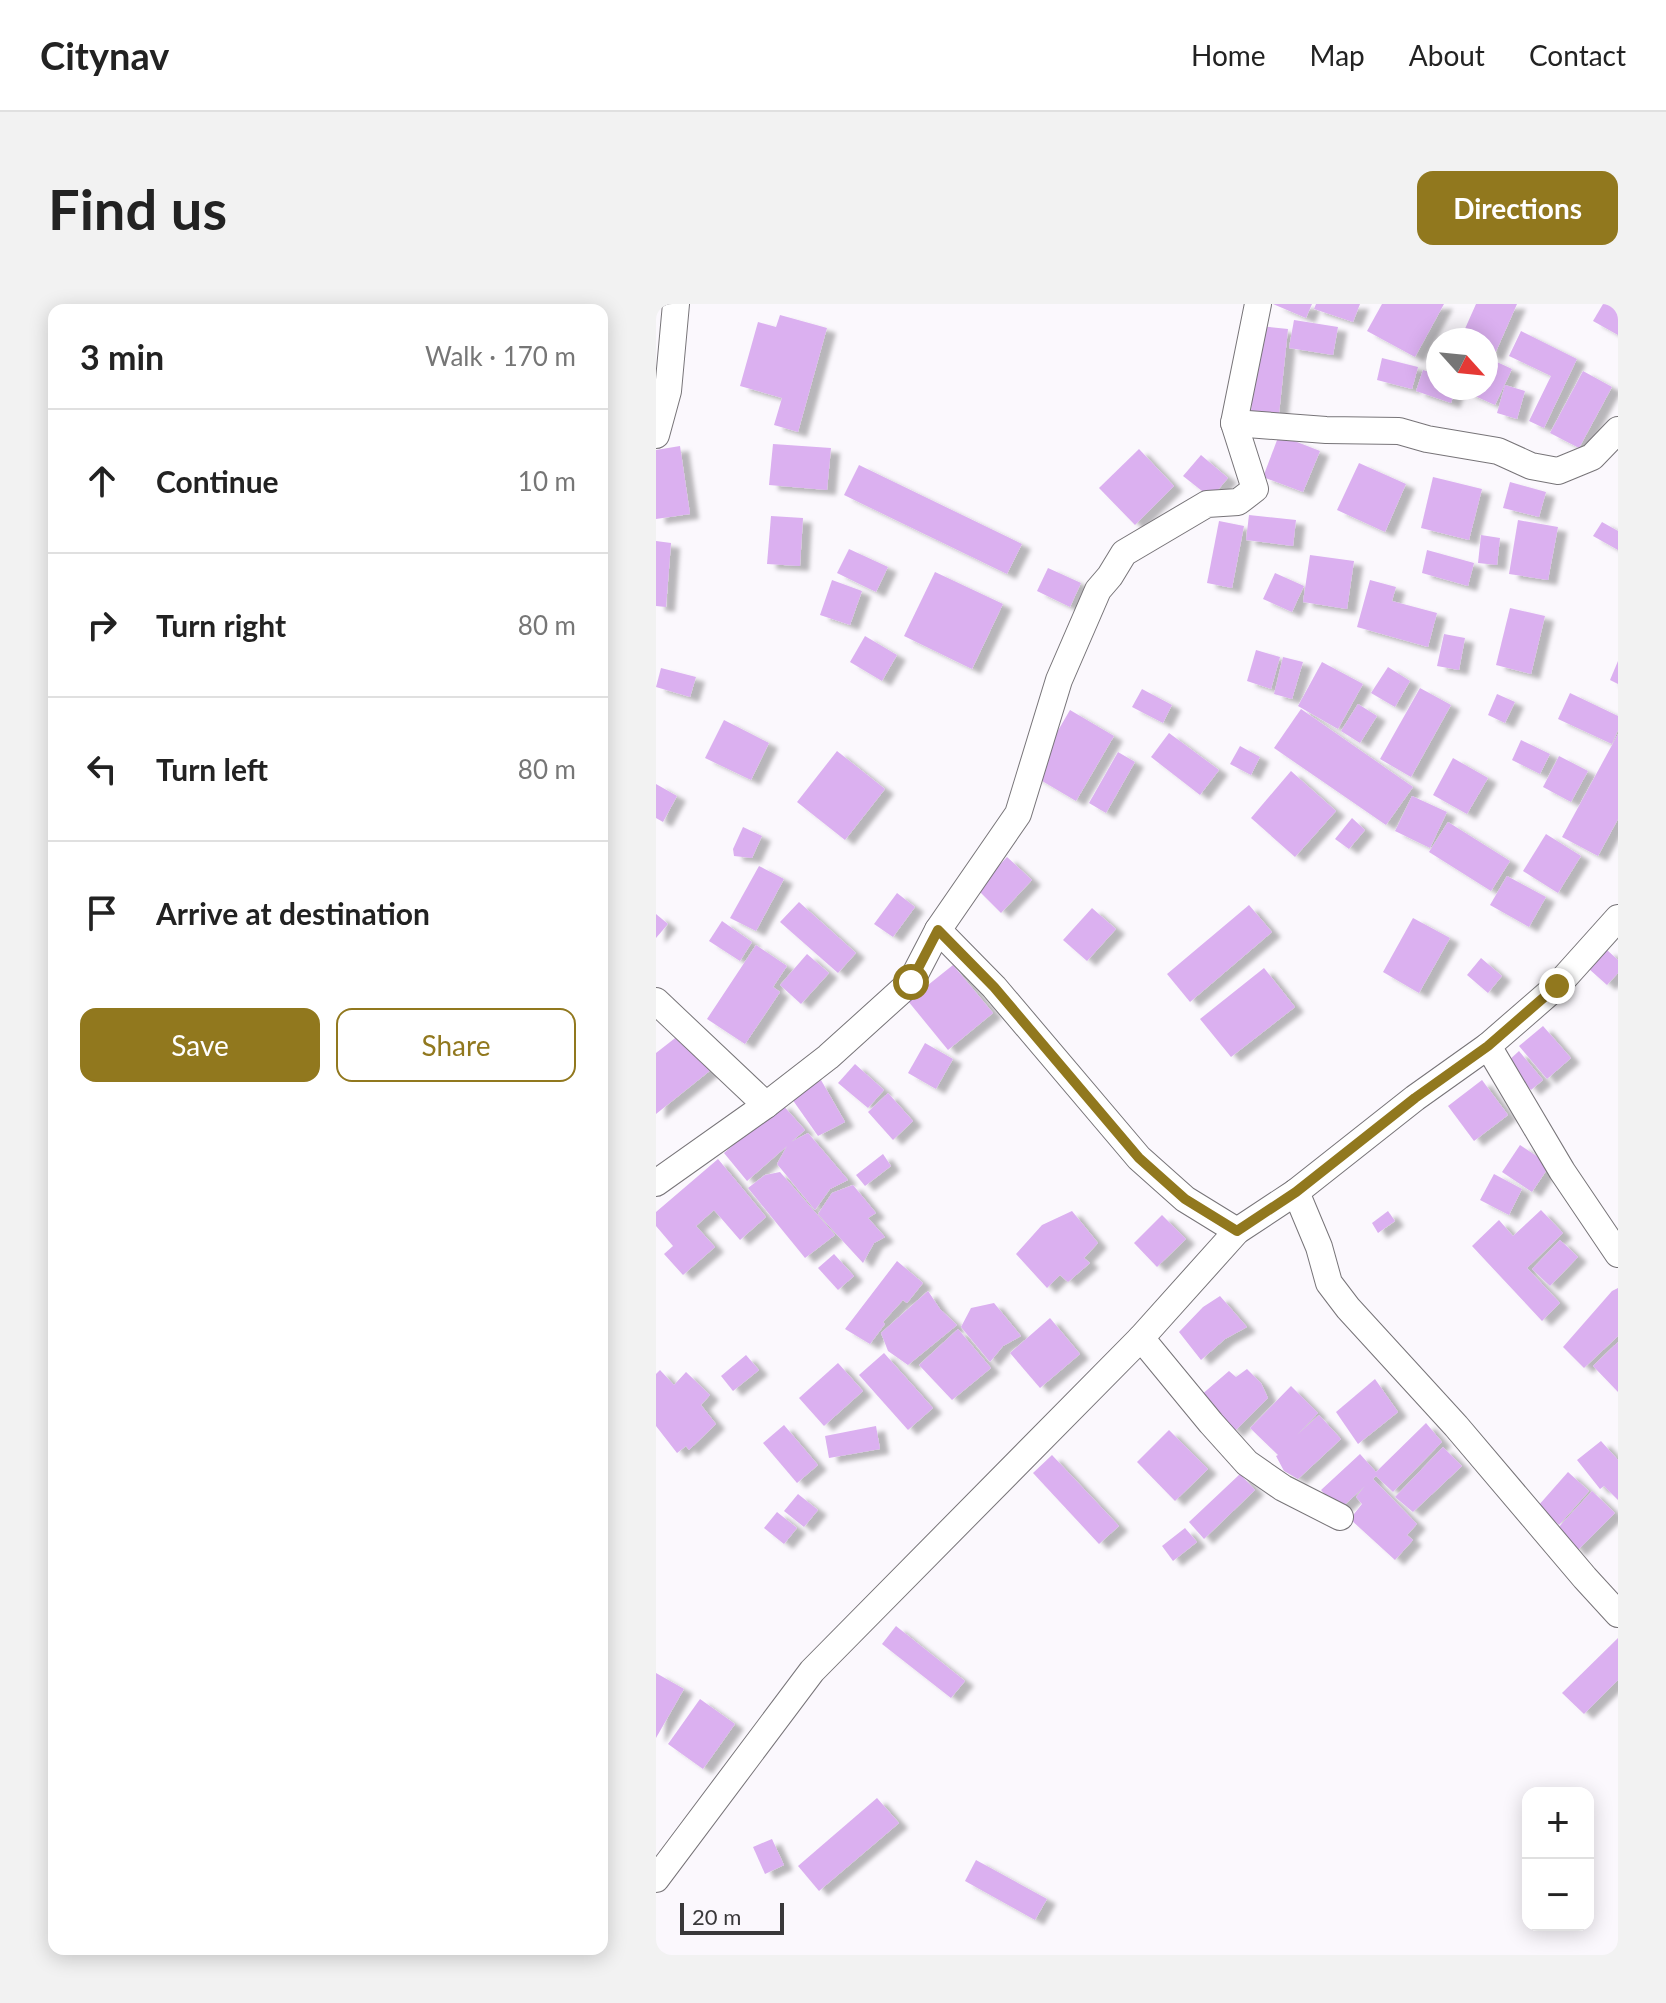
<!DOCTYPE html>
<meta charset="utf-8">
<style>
:root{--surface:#fff;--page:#f2f2f2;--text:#222;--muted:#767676;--line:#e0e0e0;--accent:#91781e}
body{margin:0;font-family:Lato,sans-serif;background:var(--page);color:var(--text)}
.controls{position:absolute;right:24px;bottom:24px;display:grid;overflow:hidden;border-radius:16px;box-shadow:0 4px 20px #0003}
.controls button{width:72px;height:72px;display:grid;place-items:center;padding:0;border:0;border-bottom:2px solid var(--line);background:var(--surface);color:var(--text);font:40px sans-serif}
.compass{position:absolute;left:770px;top:24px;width:72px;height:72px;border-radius:50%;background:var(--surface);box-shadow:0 4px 20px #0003;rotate:117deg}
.scale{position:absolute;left:24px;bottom:20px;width:104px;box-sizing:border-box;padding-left:8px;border:4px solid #39383a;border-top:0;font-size:22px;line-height:28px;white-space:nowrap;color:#39383a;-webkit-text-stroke:6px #fbf8fd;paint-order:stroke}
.stop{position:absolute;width:24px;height:24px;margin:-18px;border:6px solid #91781e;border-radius:50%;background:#fff}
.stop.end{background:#91781e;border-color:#fff;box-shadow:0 2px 8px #0008}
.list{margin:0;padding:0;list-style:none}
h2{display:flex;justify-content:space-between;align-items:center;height:104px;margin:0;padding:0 32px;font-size:34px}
h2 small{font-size:26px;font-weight:400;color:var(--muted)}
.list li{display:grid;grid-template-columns:52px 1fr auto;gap:24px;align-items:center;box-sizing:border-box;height:144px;padding:0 32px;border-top:2px solid var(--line)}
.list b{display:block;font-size:30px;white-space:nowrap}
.list em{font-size:26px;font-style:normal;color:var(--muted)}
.actions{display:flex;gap:16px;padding:24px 32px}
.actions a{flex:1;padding:18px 0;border:2px solid var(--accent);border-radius:16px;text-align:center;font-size:28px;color:var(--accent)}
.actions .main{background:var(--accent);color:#fff}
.icon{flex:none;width:44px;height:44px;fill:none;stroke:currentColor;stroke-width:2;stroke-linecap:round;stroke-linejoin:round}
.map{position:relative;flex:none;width:962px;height:1651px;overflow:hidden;border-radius:16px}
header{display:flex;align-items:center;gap:48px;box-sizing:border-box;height:112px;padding:0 40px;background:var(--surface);border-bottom:2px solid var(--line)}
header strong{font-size:38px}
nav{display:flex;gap:44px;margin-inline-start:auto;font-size:28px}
.intro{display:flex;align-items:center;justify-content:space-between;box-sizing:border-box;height:192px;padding:0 48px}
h1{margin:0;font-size:56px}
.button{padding:20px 36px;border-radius:16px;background:var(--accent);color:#fff;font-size:28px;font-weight:700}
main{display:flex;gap:48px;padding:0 48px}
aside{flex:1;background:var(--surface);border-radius:16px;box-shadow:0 4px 20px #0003}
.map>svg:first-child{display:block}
</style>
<header>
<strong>Citynav</strong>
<nav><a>Home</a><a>Map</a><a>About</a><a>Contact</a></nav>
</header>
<div class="intro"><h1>Find us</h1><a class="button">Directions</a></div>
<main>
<aside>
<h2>3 min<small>Walk · 170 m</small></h2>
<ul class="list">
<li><svg class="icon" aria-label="ahead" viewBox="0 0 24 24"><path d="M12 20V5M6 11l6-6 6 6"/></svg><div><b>Continue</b></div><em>10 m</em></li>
<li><svg class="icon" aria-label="right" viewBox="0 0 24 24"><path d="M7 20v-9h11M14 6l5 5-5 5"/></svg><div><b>Turn right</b></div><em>80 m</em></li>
<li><svg class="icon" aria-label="left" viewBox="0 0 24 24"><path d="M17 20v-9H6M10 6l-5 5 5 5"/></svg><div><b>Turn left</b></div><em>80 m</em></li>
<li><svg class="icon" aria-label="arrive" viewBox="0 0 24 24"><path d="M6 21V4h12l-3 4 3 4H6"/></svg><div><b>Arrive at destination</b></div></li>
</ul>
<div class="actions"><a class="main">Save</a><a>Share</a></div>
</aside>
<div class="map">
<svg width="962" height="1651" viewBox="0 0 962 1651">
<defs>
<filter id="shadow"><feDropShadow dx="9" dy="5" stdDeviation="2" flood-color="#0004"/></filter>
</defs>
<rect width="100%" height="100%" fill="#fbf8fd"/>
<!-- building -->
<g fill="#dbb0f0" filter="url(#shadow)">
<path d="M617,0H656L650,14Z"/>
<path d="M660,0H704L697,18L658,5Z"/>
<path d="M726,0H788L759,53L711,27Z"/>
<path d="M820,0H861L838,52L830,48V36H804Z"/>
<path d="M947,0H962V31L937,17Z"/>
<path d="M124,11L171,24L142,128L118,121L126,94L84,82L102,18L120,23Z"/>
<path d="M638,16L682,23L677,51L633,44Z"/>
<path d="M603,22L632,25L623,110L595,107Z"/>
<path d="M865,27L921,55L888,124L873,117L895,72L853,52Z"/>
<path d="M830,53L856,65L839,101L810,88L812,84H830Z"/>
<path d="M726,54L762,63L756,85L721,76Z"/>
<path d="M767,66L782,71V84H800L795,99L760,87Z"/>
<path d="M927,67L956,83L923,144L894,129Z"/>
<path d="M849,81L869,87L861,115L841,109Z"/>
<path d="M623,131L664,147L647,188L607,173Z"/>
<path d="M117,140L175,144L171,186L113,181Z"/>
<path d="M24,142L34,210L0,215V146Z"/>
<path d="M483,145L518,182L479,221L443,184Z"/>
<path d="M545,151L572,174L555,194L527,172Z"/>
<path d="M703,159L750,180L729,228L681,206Z"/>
<path d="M203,161L366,240L351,270L188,191Z"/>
<path d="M777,173L826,185L813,236L765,224Z"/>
<path d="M854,178L890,188L883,213L847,204Z"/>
<path d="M593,211L640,216L637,242L590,236Z"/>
<path d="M115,212L147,214L144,262L111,260Z"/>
<path d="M862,216L902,223L892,276L853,270Z"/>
<path d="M563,217L588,222L576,284L551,279Z"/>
<path d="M946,218L962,227V246L937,232Z"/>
<path d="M825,231L844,234L841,261L822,259Z"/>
<path d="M0,237L15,239L10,303L0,302Z"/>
<path d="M193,245L232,263L220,288L181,269Z"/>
<path d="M771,246L818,259L812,282L766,269Z"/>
<path d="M654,251L698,257L691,305L647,298Z"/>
<path d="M392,264L425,279L414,303L381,287Z"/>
<path d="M279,268L347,300L316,365L248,332Z"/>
<path d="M619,269L648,282L636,308L607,295Z"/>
<path d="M176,276L206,287L194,321L164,311Z"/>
<path d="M714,276L740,283L736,297L781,309L772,343L701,323Z"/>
<path d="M854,304L889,312L875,370L840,361Z"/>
<path d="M788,330L809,334L803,366L781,362Z"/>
<path d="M209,332L241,351L226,377L194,358Z"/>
<path d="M600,346L624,353L615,385L591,377Z"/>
<path d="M627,353L647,358L636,395L618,390Z"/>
<path d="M962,357V380L954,376Z"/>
<path d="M666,358L707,380L682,425L642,402Z"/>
<path d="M732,363L754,377L739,403L715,389Z"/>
<path d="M5,364L40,373L34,393L0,383Z"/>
<path d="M764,384L795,401L755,473L724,455Z"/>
<path d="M486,385L516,401L507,419L476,403Z"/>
<path d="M914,389L962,412V426L956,440L902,415Z"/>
<path d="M841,390L859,398L849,419L832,411Z"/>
<path d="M702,400L721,412L704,439L685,427Z"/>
<path d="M645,405L757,483L730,521L618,444Z"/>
<path d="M414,406L458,432L420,497L376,471Z"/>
<path d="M68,416L113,439L95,476L49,454Z"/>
<path d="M513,429L563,466L544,491L495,453Z"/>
<path d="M962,430V515L942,552L906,533Z"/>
<path d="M865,436L894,450L884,470L856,456Z"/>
<path d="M584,442L604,453L595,471L574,460Z"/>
<path d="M181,447L229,485L189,536L141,498Z"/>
<path d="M462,448L479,458L450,509L433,499Z"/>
<path d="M903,452L932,467L915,498L887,483Z"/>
<path d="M797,454L832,474L811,510L777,491Z"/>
<path d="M635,467L680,507L639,553L595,514Z"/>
<path d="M0,480L21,492L7,518L0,514Z"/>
<path d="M756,492L791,508L774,544L739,527Z"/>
<path d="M696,514L709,526L693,545L679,535Z"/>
<path d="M792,518L854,557L835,587L773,548Z"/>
<path d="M87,523L106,532L96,554L78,552L77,545Z"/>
<path d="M890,530L925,552L902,589L867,567Z"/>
<path d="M351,553L376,576L345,609L321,585Z"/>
<path d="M103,562L128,575L100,627L74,614Z"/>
<path d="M851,572L890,593L873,623L834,601Z"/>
<path d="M241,589L259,603L237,633L218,620Z"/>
<path d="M143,598L200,649L182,669L124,618Z"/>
<path d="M593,601L616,628L534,698L511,670Z"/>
<path d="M436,604L460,625L431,657L407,636Z"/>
<path d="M0,610L12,620L0,634Z"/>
<path d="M757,614L794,634L763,689L727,668Z"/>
<path d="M66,617L96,638L84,657L53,637Z"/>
<path d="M100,641L131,662L117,683L124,688L89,740L51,715Z"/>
<path d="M951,646L962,656V669L951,681L933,665Z"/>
<path d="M151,650L173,669L145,700L124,681Z"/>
<path d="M825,654L846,672L832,689L811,671Z"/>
<path d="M297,661L337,709L292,746L252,697Z"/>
<path d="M608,664L639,703L575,753L544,715Z"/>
<path d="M887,722L915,754L891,775L863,742Z"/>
<path d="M32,724L61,761L0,810V749Z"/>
<path d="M269,739L297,755L280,785L252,769Z"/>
<path d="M863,747L887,776L875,786L851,758Z"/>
<path d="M199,760L228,786L212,804L182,779Z"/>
<path d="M165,776L189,818L162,832L136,795Z"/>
<path d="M826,776L852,811L818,837L792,802Z"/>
<path d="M232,789L257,817L237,836L212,808Z"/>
<path d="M125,799L149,826L135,838L152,829L192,876L174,885L159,906L121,860L131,842L91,877L68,849Z"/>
<path d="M864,841L894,861L876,888L846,868Z"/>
<path d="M227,850L235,862L209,882L200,871Z"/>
<path d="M62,855L110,913L84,936L58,906L40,922L59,943L27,971L8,950L17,942L0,922V908Z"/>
<path d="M124,868L179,931L149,954L92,884L109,871Z"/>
<path d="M838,870L866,885L853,911L824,896Z"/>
<path d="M197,881L220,909L212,914L229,933L218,939L207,959L162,910L176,889Z"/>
<path d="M885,906L907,929L871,964L904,999L886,1017L816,942L843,916L857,932Z"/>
<path d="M416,907L442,939L428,954L434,959L412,978L404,971L391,984L360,950L386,921Z"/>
<path d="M732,907L739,917L722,929L716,919Z"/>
<path d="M506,911L530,935L501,963L478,939Z"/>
<path d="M904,936L922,953L894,982L876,965Z"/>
<path d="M178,950L198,972L182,986L162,964Z"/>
<path d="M241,957L267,979L251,999L247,996L227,1018L229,1020L214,1040L189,1025Z"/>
<path d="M962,984V1032L928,1064L907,1043L956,987Z"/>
<path d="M272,987L284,1005L301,1021L252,1061L232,1047L225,1029Z"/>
<path d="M564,992L591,1023L569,1035L545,1056L523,1028L547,1003Z"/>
<path d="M338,999L365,1032L347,1042L334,1058L305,1023L315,1004Z"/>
<path d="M394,1014L424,1050L384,1084L354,1049Z"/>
<path d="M302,1025L335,1064L296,1096L263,1061Z"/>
<path d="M962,1038V1088L937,1062Z"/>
<path d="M228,1049L277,1104L252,1126L203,1071Z"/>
<path d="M90,1051L103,1066L77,1087L65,1072Z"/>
<path d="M182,1059L207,1087L168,1122L143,1094Z"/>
<path d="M591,1065L605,1079L612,1094L578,1128L544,1092L573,1067L580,1073Z"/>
<path d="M4,1066L18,1081L30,1068L54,1091L45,1101L60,1120L33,1146L30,1142L21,1149L0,1122V1070Z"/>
<path d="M719,1075L742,1108L702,1140L680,1108Z"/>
<path d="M635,1082L662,1109L641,1131L663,1111L685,1135L642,1175L628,1167L620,1152L622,1151L594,1124Z"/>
<path d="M770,1119L786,1138L737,1188L720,1172L717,1175L761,1220L751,1231L757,1236L739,1256L694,1215L706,1200L700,1193L709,1182L683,1206L665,1186L704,1150L720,1168Z"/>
<path d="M128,1121L162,1161L141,1179L107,1139Z"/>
<path d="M220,1122L224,1145L173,1154L169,1132Z"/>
<path d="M513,1126L552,1165L519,1197L481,1158Z"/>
<path d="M945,1137L962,1156V1196L948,1182L944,1185L921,1156Z"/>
<path d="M787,1143L806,1162L757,1208L739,1193Z"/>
<path d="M396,1151L463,1222L443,1240L377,1169Z"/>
<path d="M912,1168L933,1187L903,1221L882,1202Z"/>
<path d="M584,1170L599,1186L548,1235L533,1218Z"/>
<path d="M936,1187L959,1209L921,1247L901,1225Z"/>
<path d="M142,1190L162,1206L148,1223L128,1207Z"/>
<path d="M121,1208L141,1224L128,1240L108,1224Z"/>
<path d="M529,1224L541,1238L517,1257L506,1242Z"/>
<path d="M240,1322L309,1377L295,1394L226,1340Z"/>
<path d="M962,1334V1376L928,1410L906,1389Z"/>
<path d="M0,1369L28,1385L0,1434Z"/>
<path d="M44,1395L79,1420L47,1465L12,1440Z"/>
<path d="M221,1494L243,1519L163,1587L142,1562Z"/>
<path d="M116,1535L128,1561L109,1570L97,1543Z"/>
<path d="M320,1556L391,1595L379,1616L309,1577Z"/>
</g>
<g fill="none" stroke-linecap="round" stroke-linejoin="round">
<!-- minor casing -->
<g stroke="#777478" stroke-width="28">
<g id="minor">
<path d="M578,119L670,126L743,127L771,135L842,147L875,162L902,167L936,153L962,126"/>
<path d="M0,131L12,87L20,0"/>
<path d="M282,626L338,683L483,854L529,895L581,927"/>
<path d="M0,697L110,801"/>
<path d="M832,742L906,867L962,950"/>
<path d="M0,879L110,801L172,753L255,678L282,626L362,510L403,376L442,286L454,272L468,249L551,200L582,198L599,185L578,119L602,0"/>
<path d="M640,888L663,943L673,979L692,1004L800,1122L929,1274L962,1310"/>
<path d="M485,1034L555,1119L591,1159L627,1184L684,1213"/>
<path d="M0,1575L156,1367L485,1034L581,927L640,888L759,794L832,742L901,682L962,614"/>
</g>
</g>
<!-- minor -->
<use href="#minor" stroke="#fff" stroke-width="26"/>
</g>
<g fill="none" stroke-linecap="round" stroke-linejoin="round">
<!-- route -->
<path stroke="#91781e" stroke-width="10" d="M255,678L282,626L338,683L483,854L529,895L581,927L640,888L759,794L832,742L901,682"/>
</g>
</svg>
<div class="controls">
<button>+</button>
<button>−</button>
</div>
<svg class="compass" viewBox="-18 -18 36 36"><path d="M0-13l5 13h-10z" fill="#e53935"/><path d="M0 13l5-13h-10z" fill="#767676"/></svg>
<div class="scale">20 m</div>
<div class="stop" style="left:255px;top:678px"></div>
<div class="stop end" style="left:901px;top:682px"></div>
</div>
</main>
